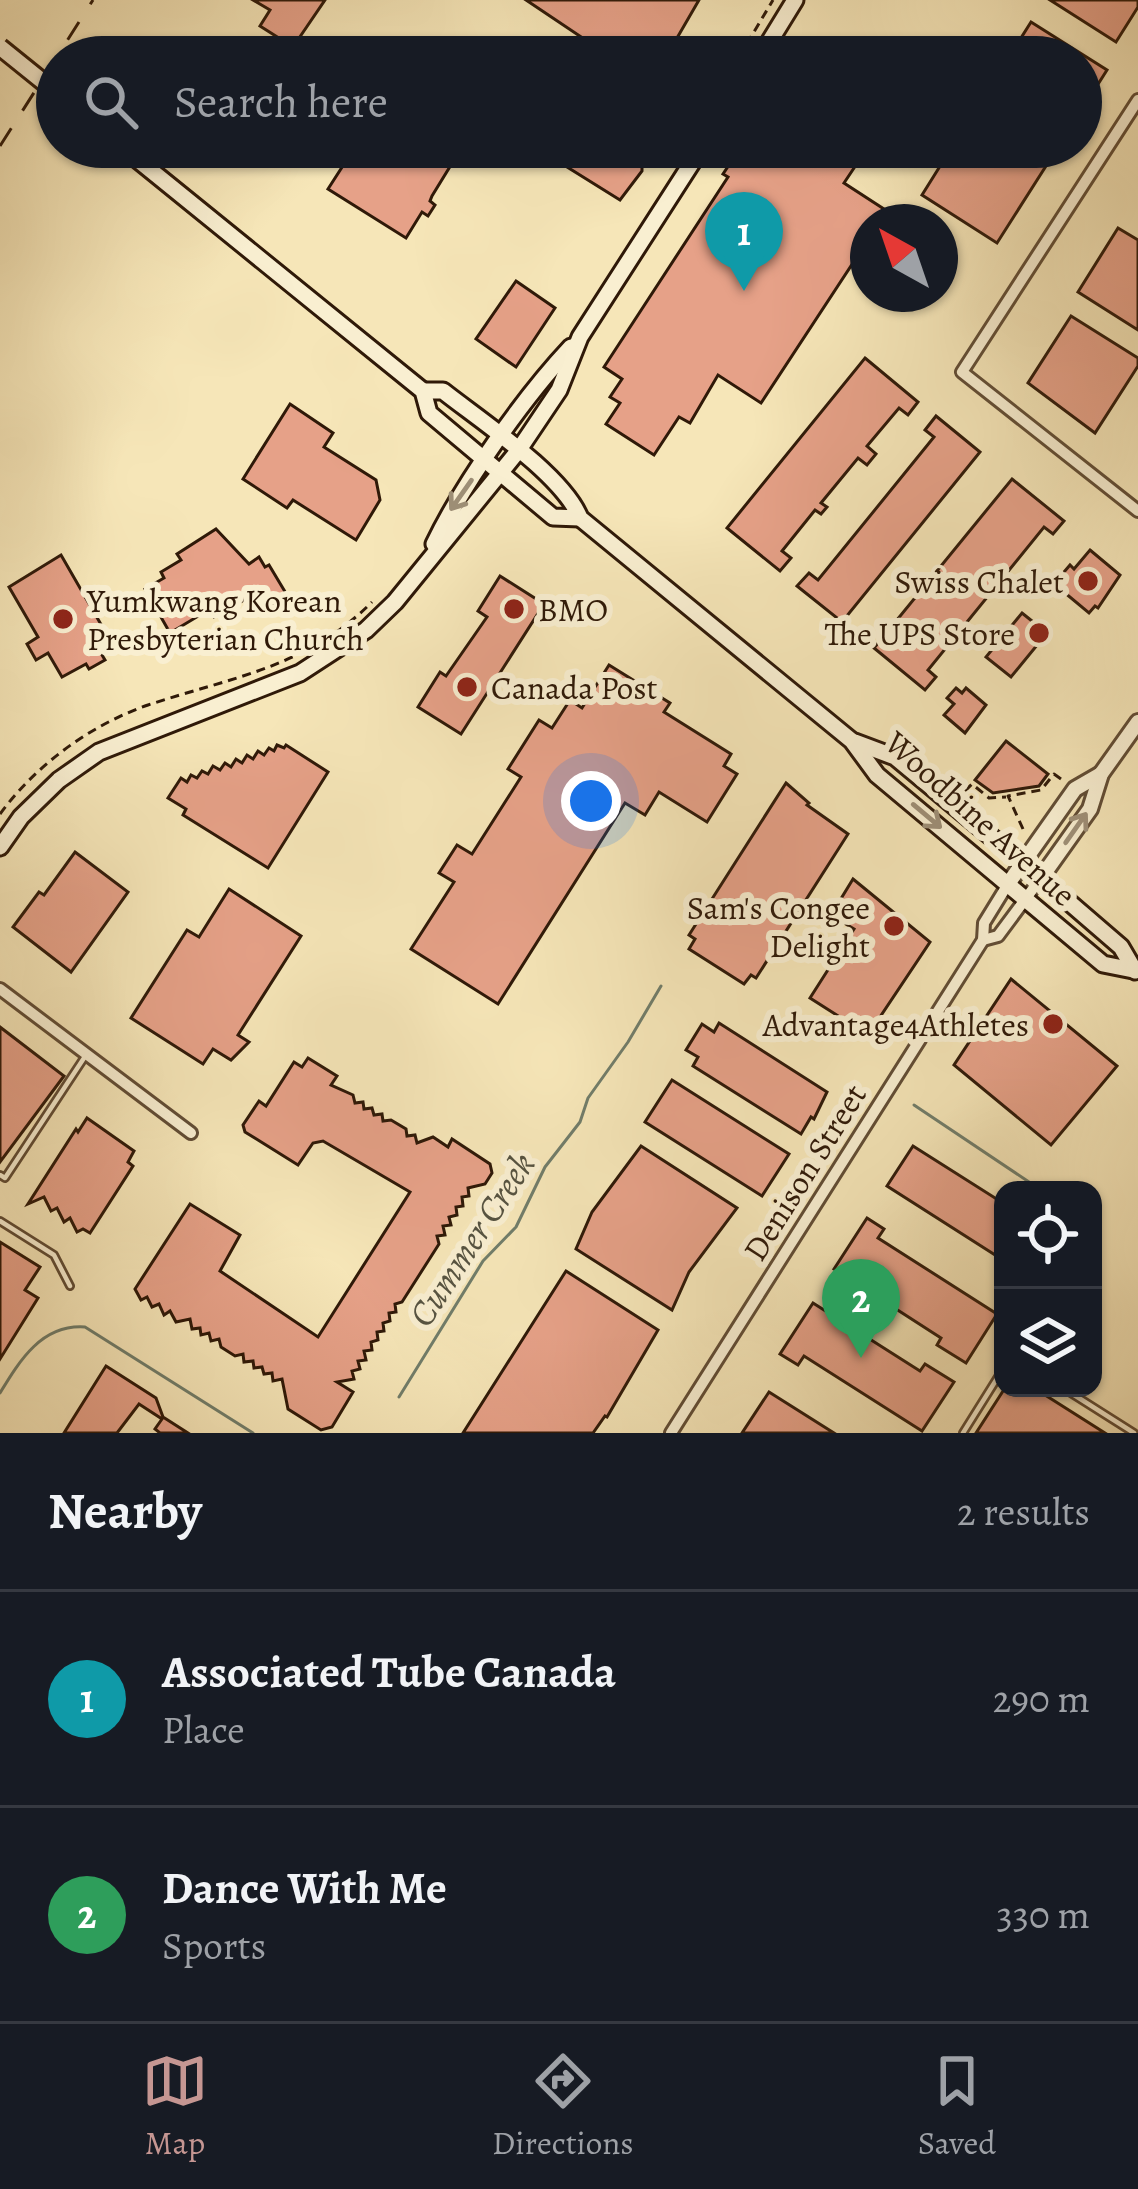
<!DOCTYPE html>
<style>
:root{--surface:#171b24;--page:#242831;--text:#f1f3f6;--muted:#9ea1a6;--line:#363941;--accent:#c59692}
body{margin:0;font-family:Alegreya,serif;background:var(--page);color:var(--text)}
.controls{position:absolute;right:36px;bottom:36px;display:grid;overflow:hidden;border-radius:24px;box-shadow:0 3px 9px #0004}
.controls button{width:108px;height:108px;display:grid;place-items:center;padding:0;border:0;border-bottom:3px solid var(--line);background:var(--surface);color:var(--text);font:60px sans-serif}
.compass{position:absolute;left:850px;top:204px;width:108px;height:108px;border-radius:50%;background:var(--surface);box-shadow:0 3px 9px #0004;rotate:320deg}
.you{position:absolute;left:591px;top:801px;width:42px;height:42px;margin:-30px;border:9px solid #fff;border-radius:50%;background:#1a73e8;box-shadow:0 0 0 18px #1a73e833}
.badge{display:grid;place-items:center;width:78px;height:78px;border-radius:50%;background:var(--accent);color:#fff;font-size:39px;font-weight:700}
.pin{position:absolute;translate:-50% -99px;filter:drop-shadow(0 3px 6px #0008)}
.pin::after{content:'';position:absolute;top:63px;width:42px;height:36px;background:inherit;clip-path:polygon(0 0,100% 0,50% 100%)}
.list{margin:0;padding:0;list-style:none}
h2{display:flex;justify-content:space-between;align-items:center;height:156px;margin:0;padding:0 48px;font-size:51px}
h2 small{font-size:39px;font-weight:400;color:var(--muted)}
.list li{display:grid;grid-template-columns:78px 1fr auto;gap:36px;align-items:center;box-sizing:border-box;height:216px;padding:0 48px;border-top:3px solid var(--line)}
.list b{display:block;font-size:45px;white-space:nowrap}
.list p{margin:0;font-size:39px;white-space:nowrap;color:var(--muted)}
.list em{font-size:39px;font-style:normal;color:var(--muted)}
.icon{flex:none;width:66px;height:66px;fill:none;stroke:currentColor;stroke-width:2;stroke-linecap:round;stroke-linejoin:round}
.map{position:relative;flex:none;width:1138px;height:1433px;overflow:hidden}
.search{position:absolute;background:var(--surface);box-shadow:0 3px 9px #0004;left:36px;right:36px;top:36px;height:132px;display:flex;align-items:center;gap:30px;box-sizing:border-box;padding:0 42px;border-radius:66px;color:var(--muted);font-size:45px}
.sheet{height:588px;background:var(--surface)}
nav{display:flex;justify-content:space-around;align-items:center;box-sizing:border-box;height:168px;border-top:3px solid var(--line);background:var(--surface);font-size:33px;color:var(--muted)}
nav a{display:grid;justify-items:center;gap:6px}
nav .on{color:var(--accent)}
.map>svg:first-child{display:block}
</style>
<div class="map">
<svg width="1138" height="1433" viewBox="0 0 1138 1433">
<rect width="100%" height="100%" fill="#f6e6b8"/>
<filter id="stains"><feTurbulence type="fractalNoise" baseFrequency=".00167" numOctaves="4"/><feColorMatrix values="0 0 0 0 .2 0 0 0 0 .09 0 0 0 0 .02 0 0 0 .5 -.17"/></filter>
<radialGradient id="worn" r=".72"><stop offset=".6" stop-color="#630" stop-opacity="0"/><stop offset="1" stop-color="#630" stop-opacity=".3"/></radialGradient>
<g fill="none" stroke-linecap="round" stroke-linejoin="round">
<!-- stream -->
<g stroke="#717d6a" stroke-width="3">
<path d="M914,1105L1032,1184"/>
<path d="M0,1393C20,1360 42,1324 85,1327L253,1433"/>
<path d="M399,1397L483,1261L516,1227L545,1167L580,1122L588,1098L628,1042L661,986"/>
</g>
</g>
<!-- building -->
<g fill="#e6a188" stroke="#2f1908" stroke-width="3">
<path d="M253,0H325L293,47L260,26L270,10Z"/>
<path d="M526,0H699L666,57H611Z"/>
<path d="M1050,0H1138V7L1116,42Z"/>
<path d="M1031,22L1107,70L1081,111V57H1009Z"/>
<path d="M355,147H462L432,196L430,201L435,205L428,216L422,212L406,238L328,189Z"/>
<path d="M535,147H611L642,167V171L620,200Z"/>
<path d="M741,147H868L844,183L887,211L880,222H868V240L761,403L718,375L690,423L679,417L654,455L606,424L620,403L610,397L622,379L604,367L728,177L723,174Z"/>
<path d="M952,147H1016L1046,166L997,243L922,195Z"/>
<path d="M1118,228L1138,240V330L1078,292Z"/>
<path d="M516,281L555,308L516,367L476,339Z"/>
<path d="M1071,316L1138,358V366L1095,433L1028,383Z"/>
<path d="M865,358L918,402L908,415L899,408L867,446L876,454L867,465L858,458L821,503L827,507L821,514L815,510L782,551L791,558L780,571L727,528Z"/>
<path d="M290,404L333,433L324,447L376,480L380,500L356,540L293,500L287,508L243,479Z"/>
<path d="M936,416L980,452L842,622L797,586L809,573L818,580L934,437L925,430Z"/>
<path d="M1012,479L1064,521L1053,534L1044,527L928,670L936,677L925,690L874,648Z"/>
<path d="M216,529L249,564L259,557L265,567L269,565L287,595L263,610L253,595L214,617L210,609L170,633L145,589L164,578L161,572L181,560L177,554Z"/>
<path d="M1090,550L1120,575L1098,608L1095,606L1089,613L1059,588L1063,583L1058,579L1070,565L1074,569Z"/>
<path d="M61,555L114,647L102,655L105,660L89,669L86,664L62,677L48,653L36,660L27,644L38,637L9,587Z"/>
<path d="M500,576L544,604L461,734L418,707L440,672L446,676L487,617L478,611Z"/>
<path d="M1022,613L1047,633L1011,677L986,657Z"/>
<path d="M609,665L670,703L664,712L731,754L724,766L737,774L707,822L659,792L645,815L625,803L498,1004L411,949L454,882L439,873L457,845L472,854L521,777L508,769L539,720L552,728L570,700L582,708Z"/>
<path d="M956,688L962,693L966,688L986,705L965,733L944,715L954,704L947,698Z"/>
<path d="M1006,741L1048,774L1039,786L993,793L975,780Z"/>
<path d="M277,745L284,748L286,745L328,772L268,868L183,815L186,809L168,798L181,778L187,782L191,775L197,778L202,771L208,774L213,766L220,770L225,763L231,767L236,759L242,763L247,755L253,759L258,751L264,755L269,748L274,751Z"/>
<path d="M786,783L809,803L807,805L848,834L756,978L751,975L744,984L689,949L695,939L689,935Z"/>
<path d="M75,852L128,892L71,972L13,927L39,892L44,895Z"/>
<path d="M853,879L930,942L868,1035L810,998L854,929L831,915Z"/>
<path d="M229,889L301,936L238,1035L249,1042L231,1060L213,1049L203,1064L131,1018L187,930L199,937Z"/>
<path d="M1011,979L1117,1066L1051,1145L954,1065Z"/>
<path d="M719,1023L827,1092L814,1119L811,1117L801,1134L693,1066L698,1057L686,1050L702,1024L714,1032Z"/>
<path d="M0,1027L64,1076L0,1162Z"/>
<path d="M308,1058L337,1076L331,1085L353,1095L355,1103L363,1102L364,1109L372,1108L374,1115L382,1114L383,1121L391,1120L406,1129L407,1136L415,1135L417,1143L433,1137L448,1147L452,1139L490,1164L492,1173L485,1184L468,1188L469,1196L462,1197L463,1206L456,1207L457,1215L449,1217L451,1225L443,1226L445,1235L437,1236L439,1244L402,1302L395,1304L396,1312L389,1313L390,1321L383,1323L384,1331L377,1332L378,1340L371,1342L372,1350L364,1351L366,1360L358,1361L360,1369L352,1371L354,1379L337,1382L353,1392L332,1427L321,1430L288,1409L282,1379L273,1381L272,1373L264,1374L262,1367L254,1368L253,1361L244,1362L243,1354L235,1356L221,1347L219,1339L211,1341L209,1333L201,1335L200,1328L192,1329L190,1319L176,1322L170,1311L164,1315L159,1304L152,1307L147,1297L141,1300L135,1289L190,1204L240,1235L220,1271L318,1337L410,1192L323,1141L313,1143L298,1165L245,1132L243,1125L259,1101L266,1106L294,1062L302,1067Z"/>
<path d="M672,1080L789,1154L762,1196L645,1122Z"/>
<path d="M87,1118L134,1151L128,1162L133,1166L90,1233L83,1229L77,1232L70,1218L64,1222L57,1208L51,1211L44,1197L28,1204L76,1129L78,1132Z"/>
<path d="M641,1146L737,1208L689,1272L672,1310L576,1249L592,1212Z"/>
<path d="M913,1146L1003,1203V1260L887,1186Z"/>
<path d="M867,1218L884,1229L878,1238L997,1314L966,1363L937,1345L941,1338L834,1269Z"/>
<path d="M0,1242L40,1267L25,1290L38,1298L0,1359Z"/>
<path d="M566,1271L658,1330L607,1417L605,1416L593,1433H463Z"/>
<path d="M813,1303L920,1371L925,1364L954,1382L922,1431L804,1356L798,1365L780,1354Z"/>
<path d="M106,1366L156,1398L163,1417L188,1433H160L155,1429L162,1419L139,1404L117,1433H64Z"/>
<path d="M1005,1388H1034L1105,1433H976Z"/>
<path d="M769,1392L834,1433H742Z"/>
</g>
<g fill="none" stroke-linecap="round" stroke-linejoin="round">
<!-- service casing -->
<g stroke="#614c34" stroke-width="10">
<g id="service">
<path d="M0,1175L5,1178L84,1058"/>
<path d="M0,1221L54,1255L70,1286"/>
<path d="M1063,1388L1134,1433"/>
<path d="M963,1433L1003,1369"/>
</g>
</g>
<!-- minor casing -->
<g stroke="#614c34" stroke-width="16">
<g id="minor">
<path d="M1138,100L962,372L1138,511"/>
<path d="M983,940L998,936L1041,878"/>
<path d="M0,989L191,1133"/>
<path d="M671,1433L983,940L984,923L1008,884"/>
</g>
</g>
<!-- tertiary casing -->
<g stroke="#614c34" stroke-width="20">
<g id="tertiary">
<path d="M1041,878L1090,809L1101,774L1138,722"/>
<path d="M1008,884L1075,789L1101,774"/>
</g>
</g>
<!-- secondary casing -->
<g stroke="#2f1908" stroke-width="21">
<g id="secondary">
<path d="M760,57L795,0"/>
<path d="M122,147L423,391L429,413L553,517L580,518"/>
<path d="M423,391H443C481,421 563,475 580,518L852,741L877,775L1103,964L1133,970"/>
<path d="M434,544C464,482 524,397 571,347"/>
<path d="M855,742L895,757L1041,878L1121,947L1135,971"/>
<path d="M0,847L21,817L59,780L99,752L300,673L366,630L395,602L518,451L559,390L580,337L702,147"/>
</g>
</g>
<!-- path -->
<g stroke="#2f1908" stroke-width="3" stroke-dasharray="9 6" stroke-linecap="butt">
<path d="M739,57L773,0"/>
<path d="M965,791L972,784L989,798L1006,797"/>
<path d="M0,814C36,765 90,725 148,705C232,677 306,668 372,602"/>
<path d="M1023,829L1008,796L1041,790L1054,774L1061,779"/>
</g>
<!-- service -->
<use href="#service" stroke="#f9efd1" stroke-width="4.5"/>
<!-- minor -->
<use href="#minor" stroke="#f9efd1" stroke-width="10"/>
<!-- tertiary -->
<use href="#tertiary" stroke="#f9efd1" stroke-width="14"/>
<!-- secondary -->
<use href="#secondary" stroke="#f9efd1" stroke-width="15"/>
<!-- rail -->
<path stroke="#2f1908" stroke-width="3" stroke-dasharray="21 21" stroke-linecap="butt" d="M0,146L93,0"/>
<!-- secondary-bridge casing -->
<g stroke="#2f1908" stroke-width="21" stroke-linecap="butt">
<path id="secondary-bridge" d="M0,47L57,93"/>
</g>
<!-- secondary-bridge -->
<use href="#secondary-bridge" stroke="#f9efd1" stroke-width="15"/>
</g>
<!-- one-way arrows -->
<defs><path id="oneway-shaft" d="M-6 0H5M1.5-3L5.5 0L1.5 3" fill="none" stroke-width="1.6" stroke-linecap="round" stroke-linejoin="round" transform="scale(3)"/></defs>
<g stroke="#9e8f77">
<use href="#oneway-shaft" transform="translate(461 495) rotate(125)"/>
<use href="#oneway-shaft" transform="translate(927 816) rotate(40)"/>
<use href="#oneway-shaft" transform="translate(1076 828) rotate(-55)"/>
</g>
<!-- markers -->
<g fill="#8f2418" stroke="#f9efd1" stroke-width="4.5">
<circle cx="1088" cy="581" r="12"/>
<circle cx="514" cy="609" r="12"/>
<circle cx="63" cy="619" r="12"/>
<circle cx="1039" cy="633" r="12"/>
<circle cx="467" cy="687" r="12"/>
<circle cx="894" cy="926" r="12"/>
<circle cx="1053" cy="1024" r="12"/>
</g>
<g text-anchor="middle" stroke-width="12" stroke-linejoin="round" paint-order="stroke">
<!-- poi labels -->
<g font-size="33" fill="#2f1908" stroke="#f9efd1" text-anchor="end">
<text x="1064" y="593">Swiss Chalet</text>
<text x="87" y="612" text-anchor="start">Yumkwang Korean<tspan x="87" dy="38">Presbyterian Church</tspan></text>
<text x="538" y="621" text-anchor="start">BMO</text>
<text x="1015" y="645">The UPS Store</text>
<text x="491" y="699" text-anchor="start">Canada Post</text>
<text x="870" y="919">Sam's Congee<tspan x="870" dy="38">Delight</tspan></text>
<text x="1029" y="1036">Advantage4Athletes</text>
</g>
<!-- street labels -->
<g font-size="33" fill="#2f1908" stroke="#f9efd1">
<text transform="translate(981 818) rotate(42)" y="12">Woodbine Avenue</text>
<text transform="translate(804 1172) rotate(-58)" y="12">Denison Street</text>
</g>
<!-- water labels -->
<g font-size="36" font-style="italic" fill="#565341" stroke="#f9efd1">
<text transform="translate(471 1239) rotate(-57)" y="13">Cummer Creek</text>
</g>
</g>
<rect width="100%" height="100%" filter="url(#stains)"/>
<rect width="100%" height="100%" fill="url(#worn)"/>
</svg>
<div class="controls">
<button><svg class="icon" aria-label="locate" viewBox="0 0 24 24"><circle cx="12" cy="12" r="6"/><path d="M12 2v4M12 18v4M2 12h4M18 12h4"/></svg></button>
<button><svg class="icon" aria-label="layers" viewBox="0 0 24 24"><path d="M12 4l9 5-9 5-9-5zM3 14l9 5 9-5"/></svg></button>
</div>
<svg class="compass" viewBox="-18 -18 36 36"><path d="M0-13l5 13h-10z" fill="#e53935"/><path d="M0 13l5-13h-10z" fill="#9ea1a6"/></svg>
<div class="you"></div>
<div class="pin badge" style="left:744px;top:291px;background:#0f9aa8">1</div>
<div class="pin badge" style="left:861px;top:1358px;background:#2e9e5b">2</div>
<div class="search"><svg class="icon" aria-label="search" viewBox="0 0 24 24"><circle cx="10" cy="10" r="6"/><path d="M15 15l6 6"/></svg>Search here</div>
</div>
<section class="sheet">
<h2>Nearby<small>2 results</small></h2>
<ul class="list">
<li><span class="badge" style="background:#0f9aa8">1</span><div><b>Associated Tube Canada</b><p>Place</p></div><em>290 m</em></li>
<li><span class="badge" style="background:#2e9e5b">2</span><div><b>Dance With Me</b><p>Sports</p></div><em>330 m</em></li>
</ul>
</section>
<nav>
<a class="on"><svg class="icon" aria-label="map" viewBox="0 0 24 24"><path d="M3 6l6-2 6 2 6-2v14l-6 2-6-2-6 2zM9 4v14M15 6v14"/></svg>Map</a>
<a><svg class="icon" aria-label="directions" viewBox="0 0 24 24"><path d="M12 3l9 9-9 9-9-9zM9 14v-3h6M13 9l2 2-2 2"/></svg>Directions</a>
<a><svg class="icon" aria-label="saved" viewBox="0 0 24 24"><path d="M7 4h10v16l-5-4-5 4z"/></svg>Saved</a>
</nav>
